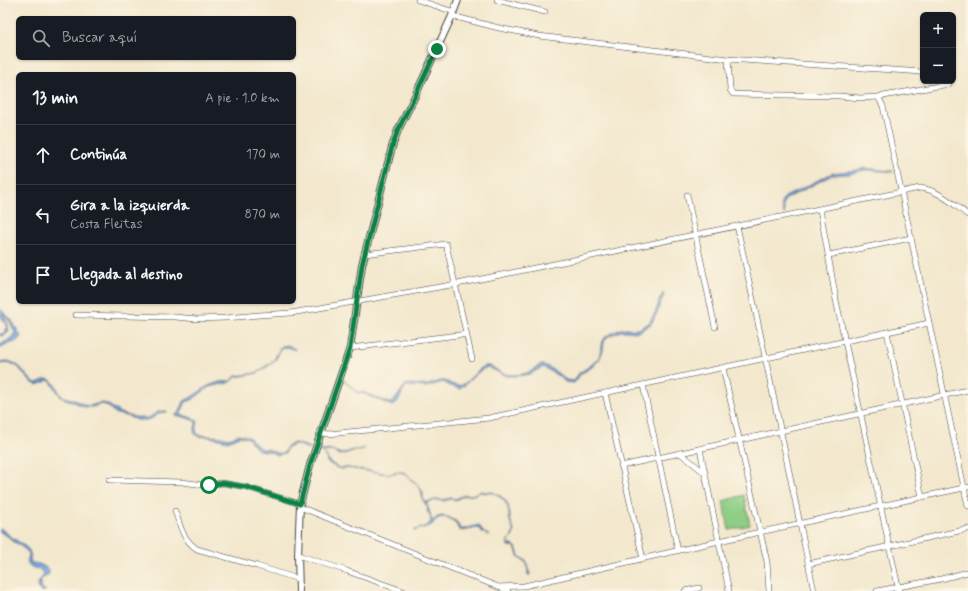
<!DOCTYPE html>
<html lang="es">
<meta charset="utf-8">
<style>
:root{--surface:#171b24;--page:#20242c;--text:#f1f3f6;--muted:#9ea1a6;--line:#363941}
body{margin:0;font-family:Mynerve,sans-serif;background:var(--page);color:var(--text)}
.controls{position:absolute;right:12px;top:12px;display:grid;overflow:hidden;border-radius:6px;box-shadow:0 1px 3px #0004}
.controls button{width:36px;height:36px;display:grid;place-items:center;padding:0;border:0;border-bottom:1px solid var(--line);background:var(--surface);color:var(--text);font:20px sans-serif}
.stop{position:absolute;width:12px;height:12px;margin:-9px;border:3px solid #0b8043;border-radius:50%;background:#fff}
.stop.end{background:#0b8043;border-color:#fff;box-shadow:0 1px 4px #0008}
.list{margin:0;padding:0;list-style:none}
h2{display:flex;justify-content:space-between;align-items:center;height:52px;margin:0;padding:0 16px;font-size:17px}
h2 small{font-size:13px;font-weight:400;color:var(--muted)}
.list li{display:grid;grid-template-columns:26px 1fr auto;gap:12px;align-items:center;box-sizing:border-box;height:60px;padding:0 16px;border-top:1px solid var(--line)}
.list b{display:block;font-size:15px;white-space:nowrap}
.list p{margin:0;font-size:13px;white-space:nowrap;color:var(--muted)}
.list em{font-size:13px;font-style:normal;color:var(--muted)}
.icon{flex:none;width:22px;height:22px;fill:none;stroke:currentColor;stroke-width:2;stroke-linecap:round;stroke-linejoin:round}
.map{position:relative;flex:none;width:968px;height:591px;overflow:hidden}
.search{position:absolute;background:var(--surface);box-shadow:0 1px 3px #0004;left:16px;top:16px;width:280px;height:44px;display:flex;align-items:center;gap:10px;box-sizing:border-box;padding:0 14px;border-radius:6px;color:var(--muted);font-size:15px}
.panel{position:absolute;background:var(--surface);box-shadow:0 1px 3px #0004;left:16px;top:72px;width:280px;height:232px;border-radius:6px}
.map>svg:first-child{display:block}
</style>
<div class="map">
<svg width="968" height="591" viewBox="0 0 968 591">
<rect width="100%" height="100%" fill="#fcf5e5"/>
<filter id="ink" filterUnits="userSpaceOnUse"><feTurbulence type="fractalNoise" baseFrequency=".025" numOctaves="2"/><feDisplacementMap in="SourceGraphic" scale="8" xChannelSelector="R" yChannelSelector="G"/><feConvolveMatrix kernelMatrix="1 2 1 2 8 2 1 2 1" color-interpolation-filters="sRGB"/></filter>
<filter id="wash" filterUnits="userSpaceOnUse"><feTurbulence type="fractalNoise" baseFrequency=".012" numOctaves="4" result="noise"/><feDisplacementMap in="SourceGraphic" scale="16" xChannelSelector="R" yChannelSelector="G"/><feGaussianBlur stdDeviation="0.9" result="paint"/><feColorMatrix in="noise" values="0 0 0 0 0 0 0 0 0 0 0 0 0 0 0 0 0 1.4 0 .05"/><feComposite in="paint" operator="in"/></filter>
<g filter="url(#wash)">
<rect width="100%" height="100%" fill="#f3e8ce"/>
<!-- green -->
<path fill="#8ece86" stroke="#5c7c58" d="M744,495L750,525L729,530L723,501Z"/>
<!-- water -->
<g fill="#72a3dd" stroke="#4e6784">
<path d="M865,168L893,171V172L865,170L849,174L832,175L786,199C782,204 784,208 785,214H784C782,208 779,202 785,197L832,173L856,170Z"/>
<path d="M663,293L664,296L661,301L658,311L651,324L638,332L621,331L607,337L604,342L603,350L599,360L592,367L580,374L577,380L574,383L565,382L560,377L550,371L543,367L541,368L530,374L518,376H506L488,367C477,370 469,382 460,389L450,386L443,382L426,387L406,386C401,392 400,403 392,406L365,394L358,393L343,380V378L347,383L358,392L365,393L389,403L393,402L406,384C412,383 419,386 427,385C432,384 439,380 445,381C449,382 454,386 459,386C467,385 475,371 483,367C492,362 497,373 505,374C512,375 523,375 529,372C533,371 536,367 540,365C547,363 561,376 566,380L574,381L579,373L590,366L598,359L599,357L603,341L606,336L620,329H638L649,323L656,311L659,301Z"/>
<path d="M0,309L11,319L21,336C17,345 7,342 0,348V345C5,342 13,338 15,332L10,322L3,314V315C8,323 14,335 0,336V334L5,333L7,326L0,315Z"/>
<path d="M288,345L295,349V350L287,347L282,348L280,350L278,355L275,361L258,373L242,376L236,377L228,383L209,387L192,400L186,402L182,411L180,414L196,419L198,421L196,432L199,435C203,435 206,436 209,436C212,437 214,436 216,436C226,437 229,442 238,434L249,437L258,447L262,449H268L277,453H284L287,446C289,446 291,444 294,443C297,443 307,447 312,448L311,449L306,448L300,445L294,444L290,447H287L285,453L277,455L268,451H263L258,450L248,438L240,436L228,441L205,436L200,437L194,433L196,423L195,421L184,417L176,416V414H179L184,401L190,398L208,386L219,382L230,381L236,376L255,373L261,370L274,360L280,348L282,346Z"/>
<path d="M8,361C24,365 24,377 36,383C40,382 44,379 47,379C55,379 57,390 61,395C64,398 69,398 73,399C78,401 82,404 87,406C92,406 97,403 102,403C110,404 113,409 119,412C122,415 139,418 144,418C150,419 152,414 158,412C161,411 164,411 167,411V412L159,413L153,418L148,420H137L127,416L116,414L106,405L101,404L93,407H84L74,402L69,400L65,399L61,397L51,382L48,380L45,382L37,385C19,378 25,360 0,364V363Z"/>
<path d="M365,448L360,451L355,450L341,455L331,451L323,452L326,455L329,462L339,468H348L388,474L402,472L407,474L411,479L416,483L423,492V499L426,502L432,501L437,499L442,500L451,498L455,499L464,495H472L481,491L487,492H492L498,494L505,500L508,505L510,515V519L514,531L513,536L508,541V545H513L516,547L519,556L525,560L528,564L530,575H528L527,564L523,560L518,556L515,547L513,546L510,547L508,546V540L512,536L514,532L509,518V513L508,507L504,500L494,493H486L480,492L473,495L463,496L456,500L451,499L444,501L437,500L426,503C429,508 430,515 432,520L433,521L437,517L442,516L448,517L457,522L460,529H465L479,525L484,533L489,535V536L482,532L480,529C472,526 467,533 459,530L455,522C449,518 441,514 435,521C432,524 435,523 431,525C425,528 418,527 414,532L415,530L420,528H423L429,524L431,521L430,515L427,511L428,508L422,499V495L421,490L416,483L411,480L407,475L401,472L388,474L348,468L342,469L337,468L327,462C326,455 324,452 317,451V449L321,451L332,450L341,454L354,450H360Z"/>
<path d="M0,528L7,533L14,540L15,539C19,543 26,546 29,550C31,554 30,559 31,563C36,563 41,564 45,567C52,571 49,577 42,578C38,584 41,588 46,591H41L38,589V583L43,576V573C38,566 29,571 27,560L29,557V553L18,544L13,542L9,537L0,532Z"/>
</g>
</g>
<g filter="url(#ink)">
<g fill="none" stroke-linecap="round" stroke-linejoin="round">
<!-- minor casing -->
<g stroke="#494743" stroke-width="6">
<g id="minor">
<path d="M418,0L454,12"/>
<path d="M497,0L545,12"/>
<path d="M452,16L499,28L539,36L728,59L923,72"/>
<path d="M728,59L730,90L733,94L839,96L860,98L878,97L949,84"/>
<path d="M878,97L883,106L968,506"/>
<path d="M687,195L715,327"/>
<path d="M820,209L836,300L899,591"/>
<path d="M737,226L757,318L814,591"/>
<path d="M364,254L446,244L472,359"/>
<path d="M829,255L911,238"/>
<path d="M76,315L175,317L197,319L226,318L259,315L291,313L462,283L920,188C939,190 953,204 968,215"/>
<path d="M887,332L922,497"/>
<path d="M350,348L467,334"/>
<path d="M723,368L767,562L768,576L769,591"/>
<path d="M643,385L678,551"/>
<path d="M605,393L643,559"/>
<path d="M320,432L328,434L489,418L929,323"/>
<path d="M700,449L729,591"/>
<path d="M680,453L705,473"/>
<path d="M621,466L968,390"/>
<path d="M109,480L182,482L204,485L223,483L246,487L300,504"/>
<path d="M300,507L508,591"/>
<path d="M175,511C181,528 182,538 197,549L257,566L298,579"/>
<path d="M298,555L347,571L403,591"/>
<path d="M808,564L968,529"/>
<path d="M498,587L524,586L719,541L968,487"/>
<path d="M685,591L699,588"/>
<path d="M877,591L941,579L968,572"/>
</g>
</g>
<!-- major casing -->
<g stroke="#494743" stroke-width="8">
<path id="major" d="M299,591L298,555L300,504L310,465L350,348L362,265L392,147L398,130L415,96L452,16L458,0"/>
</g>
<!-- minor -->
<use href="#minor" stroke="#fff" stroke-width="5"/>
<!-- major -->
<use href="#major" stroke="#fff" stroke-width="6"/>
</g>
</g>
<g fill="none" stroke-linecap="round" stroke-linejoin="round" filter="url(#ink)">
<!-- route -->
<path stroke="#0b8043" stroke-width="5" d="M209,485L223,483L246,487L300,504L310,465L350,348L362,265L392,147L398,130L415,96L437,49"/>
</g>
</svg>
<div class="controls">
<button>+</button>
<button>−</button>
</div>
<div class="stop" style="left:209px;top:485px"></div>
<div class="stop end" style="left:437px;top:49px"></div>
<div class="search"><svg class="icon" aria-label="search" viewBox="0 0 24 24"><circle cx="10" cy="10" r="6"/><path d="M15 15l6 6"/></svg>Buscar aquí</div>
<section class="panel">
<h2>13 min<small>A pie · 1.0 km</small></h2>
<ul class="list">
<li><svg class="icon" aria-label="ahead" viewBox="0 0 24 24"><path d="M12 20V5M6 11l6-6 6 6"/></svg><div><b>Continúa</b></div><em>170 m</em></li>
<li><svg class="icon" aria-label="left" viewBox="0 0 24 24"><path d="M17 20v-9H6M10 6l-5 5 5 5"/></svg><div><b>Gira a la izquierda</b><p>Costa Fleitas</p></div><em>870 m</em></li>
<li><svg class="icon" aria-label="arrive" viewBox="0 0 24 24"><path d="M6 21V4h12l-3 4 3 4H6"/></svg><div><b>Llegada al destino</b></div></li>
</ul>
</section>
</div>
